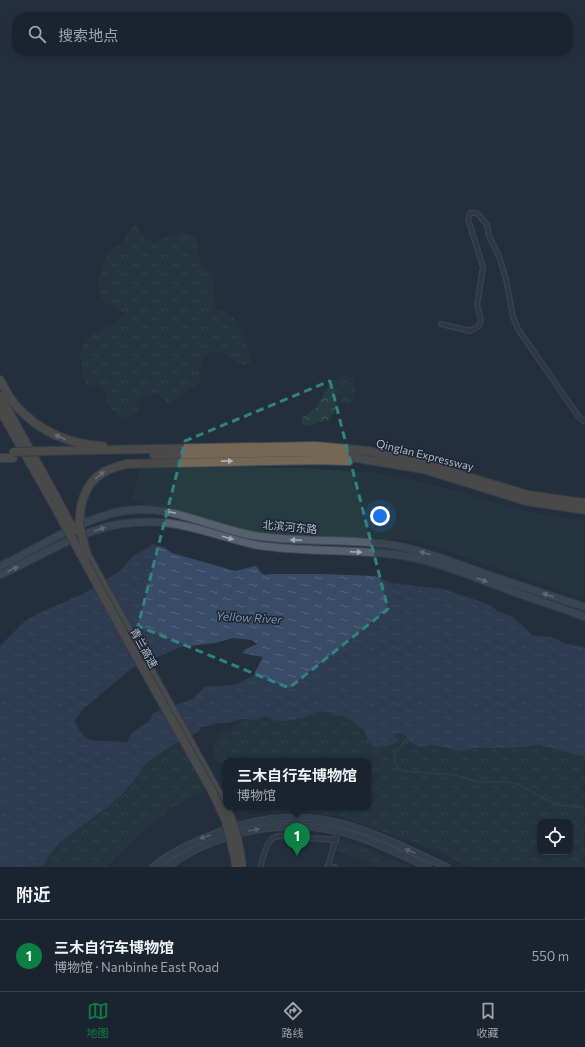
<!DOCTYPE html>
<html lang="zh">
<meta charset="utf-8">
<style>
:root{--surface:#1b232e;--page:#282f3a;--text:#f1f3f6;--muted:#a0a4aa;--line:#39404a;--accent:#0b8043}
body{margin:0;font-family:Commissioner,"Noto Sans SC",sans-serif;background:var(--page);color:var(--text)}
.controls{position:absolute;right:12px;bottom:12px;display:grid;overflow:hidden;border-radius:8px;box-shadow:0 2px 6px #0003}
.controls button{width:36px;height:36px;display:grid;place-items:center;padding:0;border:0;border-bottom:1px solid var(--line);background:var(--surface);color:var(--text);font:20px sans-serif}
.you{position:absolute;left:380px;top:516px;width:14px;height:14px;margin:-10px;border:3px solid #fff;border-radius:50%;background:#1a73e8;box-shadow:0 0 0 6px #1a73e833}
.badge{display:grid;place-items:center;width:26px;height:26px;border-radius:50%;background:var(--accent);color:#fff;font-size:13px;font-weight:700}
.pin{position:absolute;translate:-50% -33px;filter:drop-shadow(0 1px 2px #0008)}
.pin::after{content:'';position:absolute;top:21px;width:14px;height:12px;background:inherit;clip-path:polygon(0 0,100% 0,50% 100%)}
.popup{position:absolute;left:223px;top:758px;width:148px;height:52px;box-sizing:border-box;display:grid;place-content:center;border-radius:8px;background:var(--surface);filter:drop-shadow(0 1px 3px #0005);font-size:13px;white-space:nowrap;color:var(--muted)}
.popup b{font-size:15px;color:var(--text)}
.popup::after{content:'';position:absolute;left:50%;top:100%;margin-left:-8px;border:8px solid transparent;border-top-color:var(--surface)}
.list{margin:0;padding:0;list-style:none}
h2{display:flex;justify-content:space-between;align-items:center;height:52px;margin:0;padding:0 16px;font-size:17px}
h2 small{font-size:13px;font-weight:400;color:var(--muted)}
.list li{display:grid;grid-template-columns:26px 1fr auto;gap:12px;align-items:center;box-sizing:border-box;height:72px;padding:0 16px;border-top:1px solid var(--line)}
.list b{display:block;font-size:15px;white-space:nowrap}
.list p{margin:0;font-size:13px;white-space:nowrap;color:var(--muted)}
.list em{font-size:13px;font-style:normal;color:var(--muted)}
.icon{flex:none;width:22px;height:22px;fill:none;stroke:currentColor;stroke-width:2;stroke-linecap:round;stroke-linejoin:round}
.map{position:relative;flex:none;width:585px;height:867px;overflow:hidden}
.search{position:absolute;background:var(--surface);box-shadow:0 2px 6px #0003;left:12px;right:12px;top:12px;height:44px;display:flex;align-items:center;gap:10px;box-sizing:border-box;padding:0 14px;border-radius:16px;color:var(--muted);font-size:15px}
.sheet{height:124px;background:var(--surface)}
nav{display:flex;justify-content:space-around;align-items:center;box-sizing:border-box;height:56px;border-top:1px solid var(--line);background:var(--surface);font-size:11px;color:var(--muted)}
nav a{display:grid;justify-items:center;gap:2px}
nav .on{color:var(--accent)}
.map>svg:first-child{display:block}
</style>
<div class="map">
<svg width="585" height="867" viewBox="0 0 585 867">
<defs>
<pattern id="forest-crowns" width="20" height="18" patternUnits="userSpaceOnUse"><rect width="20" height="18" fill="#263c3f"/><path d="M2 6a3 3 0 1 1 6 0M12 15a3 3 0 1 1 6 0" fill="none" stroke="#435659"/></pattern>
<pattern id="water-ripples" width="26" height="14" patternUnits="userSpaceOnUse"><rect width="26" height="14" fill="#394c67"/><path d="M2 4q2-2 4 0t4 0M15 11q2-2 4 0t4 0" fill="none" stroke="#53647b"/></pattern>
</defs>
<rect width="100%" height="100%" fill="#242f3e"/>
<!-- grass -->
<path fill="#263c3f" d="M231,467L306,468L375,473L434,485L525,511L585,521V599L420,541L375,538L308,536L255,533L160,511L132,499L139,468Z"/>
<!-- forest -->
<g fill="url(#forest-crowns)" fill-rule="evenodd">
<path d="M135,223L145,240L154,242L181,232L193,235L197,242L200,264L213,276L214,307C221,310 228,313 233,318C239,325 251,353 251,362L243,365C235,361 226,353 217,352C201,350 198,372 200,383L169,404L155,392L141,399L135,416L122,417L110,408L102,387L85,384L80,353L86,337L114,324L125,314C120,310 112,308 106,303C90,289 103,267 109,251L121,244Z"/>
<path d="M347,376L353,378C355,388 357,395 351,403L338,402L336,411L329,420L306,426L301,424L303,417L316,408L329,385L339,377Z"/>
<path d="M317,712L334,713L342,715L360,727L385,746L397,741L394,736C397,731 402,734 406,736L409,741L415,745L423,747L430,745L436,746L462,751L474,748H509L539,745L585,757V867H471L427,847L341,817L299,810L275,813L263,810L238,814L236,807H368V761H226V768L214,759V744L219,733L232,728L242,719L253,720L267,716L273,720L312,715ZM540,822H570V852H540Z"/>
<path d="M178,742L187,752L206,790C166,806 136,837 106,867H36L41,866L45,862L50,854L59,843L109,806L128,788L147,763L156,756Z"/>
<path d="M340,839L368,849L409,867H377L335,850Z"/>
</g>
<!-- water -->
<path fill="url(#water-ripples)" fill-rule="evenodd" d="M152,544L165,548L172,553L235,571L255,566L258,568L261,573L266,575L271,574H320L375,576L391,583L443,589L488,604L498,611L513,617L533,635L551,637L567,644L585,647V757L539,745L509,748H474L462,751L436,746L430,745L423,747L415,745L409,741L406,736C402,734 397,731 394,736L399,739V741L388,746L374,747L368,741L363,729L347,718L334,713L317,712L303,718L288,721H278L273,720L267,716L253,720L242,719L227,723H216L213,725L202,727L198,732L178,742L156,756L147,763L128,788L109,806L59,843L50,854L43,865L36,867H0V646L24,622L37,614L87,592L104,581L120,571L132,557L149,547ZM233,638L252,640L257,644L246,649L242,653L263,657L253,676L234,685L205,687L192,699L153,713L149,721L132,733L127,743C120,742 114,741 107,741C88,741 83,740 75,721L83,709L132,668L181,647L215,643Z"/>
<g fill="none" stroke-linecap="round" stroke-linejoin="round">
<!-- stream -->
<path stroke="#394c67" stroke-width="1.5" d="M408,738C398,749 385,759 403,771L455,775L478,782H507L518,784L544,799L560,805L585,808"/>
<!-- street casing -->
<g stroke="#565f6c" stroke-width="6">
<g id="street">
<path d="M441,324L470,331L479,326L481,320L477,305L483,267L468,219L470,213H477L487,225L489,236L499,256L506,279L513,317L518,329L565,397L579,417L585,422"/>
<path d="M328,866L338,831"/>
<path d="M260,867C263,859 265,846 271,840C274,836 279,836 283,836L336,840"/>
<path d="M328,867H335"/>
</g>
</g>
<!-- secondary casing -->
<g stroke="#565f6c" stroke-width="8">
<g id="secondary">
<path d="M153,867C173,851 194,842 217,833C246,822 278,816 309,818C357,822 403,847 446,867"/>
<path d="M167,867C215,832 280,818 338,831C369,838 399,854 428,867"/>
</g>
</g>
<!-- primary casing -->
<g stroke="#414a57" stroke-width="9">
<g id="primary">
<path d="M0,566C41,548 78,519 123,511C168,503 208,527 251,535C300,544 350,537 398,546C427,552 455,563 483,573C517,585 551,596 585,607"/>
<path d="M0,575C39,557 78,531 121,524C142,521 164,521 185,526C209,531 232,540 256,545C305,553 356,548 405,556C438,562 468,575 498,586C527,597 556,606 585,617"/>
</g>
</g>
<!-- highway casing -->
<g stroke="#434c59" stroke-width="10">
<g id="highway">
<path d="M0,380C5,389 10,399 17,407C39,431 70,445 103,446"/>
<path d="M0,396L56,497"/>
<path d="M0,410L54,505"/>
<path d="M47,451L315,446L369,451L425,464L528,495L585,503"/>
<path d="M154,455L306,452L332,454L423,469L526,501L585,510"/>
<path d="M0,458H13"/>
<path d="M81,507C86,480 102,469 127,464L319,460L349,461"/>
<path d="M87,555L226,807"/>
</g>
</g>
<!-- street -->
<use href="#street" stroke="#38414e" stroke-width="4"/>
<!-- secondary -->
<use href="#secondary" stroke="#465061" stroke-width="6"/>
<!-- primary -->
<use href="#primary" stroke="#56606e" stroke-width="7"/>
<!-- highway -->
<use href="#highway" stroke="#746855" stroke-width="8"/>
<!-- highway-bridge casing -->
<g stroke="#434c59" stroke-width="10" stroke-linecap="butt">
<g id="highway-bridge">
<path d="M13,452L47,451"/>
<path d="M56,497L74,531"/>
<path d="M54,505L130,645L213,793L226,821L235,858L236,867"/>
<path d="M81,507L79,524L87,555"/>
<path d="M226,807C235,826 240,846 242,867"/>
</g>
</g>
<!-- highway-bridge -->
<use href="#highway-bridge" stroke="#746855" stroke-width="8"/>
</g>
<!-- one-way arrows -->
<defs><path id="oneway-solid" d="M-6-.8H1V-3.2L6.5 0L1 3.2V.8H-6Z"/></defs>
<g fill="#aeb4bd">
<use href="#oneway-solid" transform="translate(60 437) rotate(-156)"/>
<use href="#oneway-solid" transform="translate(227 461) rotate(-1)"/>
<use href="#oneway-solid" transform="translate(100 475) rotate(-39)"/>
</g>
<g fill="#a1aab7">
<use href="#oneway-solid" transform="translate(170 512) rotate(-168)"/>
<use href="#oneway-solid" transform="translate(100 529) rotate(-19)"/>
<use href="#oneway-solid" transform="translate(228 538) rotate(16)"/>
<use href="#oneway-solid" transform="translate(296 540) rotate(-178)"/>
<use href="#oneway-solid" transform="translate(356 552) rotate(3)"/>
<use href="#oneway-solid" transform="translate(425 553) rotate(-164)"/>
<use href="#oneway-solid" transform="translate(13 569) rotate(-25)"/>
<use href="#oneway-solid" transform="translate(482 580) rotate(20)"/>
<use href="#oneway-solid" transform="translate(548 595) rotate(-162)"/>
</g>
<g fill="#8e96a5">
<use href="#oneway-solid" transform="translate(254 830) rotate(-10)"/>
<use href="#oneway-solid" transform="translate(205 837) rotate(161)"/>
<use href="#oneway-solid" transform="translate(410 851) rotate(-157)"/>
</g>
<!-- marked area -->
<path d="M0 0H585V867H0ZM330,381L388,609L289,688L138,626L185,441Z" fill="#242f3e" fill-opacity=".55" fill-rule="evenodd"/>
<path fill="none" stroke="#308480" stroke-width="3" stroke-dasharray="8 5" stroke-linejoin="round" d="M330,381L388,609L289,688L138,626L185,441Z"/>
<g text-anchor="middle" stroke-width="3" stroke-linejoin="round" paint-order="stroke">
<!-- street labels -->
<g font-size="11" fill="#b4bcc9" stroke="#1d2633">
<text transform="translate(425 455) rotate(14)" y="4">Qinglan Expressway</text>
<text transform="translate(290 527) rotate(5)" y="4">北滨河东路</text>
<text transform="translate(144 648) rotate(61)" y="4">青兰高速</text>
</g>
<!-- water labels -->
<g font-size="12" font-style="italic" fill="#7c92b1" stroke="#1d2633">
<text transform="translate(249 618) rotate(3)" y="4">Yellow River</text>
</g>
</g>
</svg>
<div class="controls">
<button><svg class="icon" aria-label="locate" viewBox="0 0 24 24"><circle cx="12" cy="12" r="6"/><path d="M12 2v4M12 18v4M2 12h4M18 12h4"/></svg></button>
</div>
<div class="you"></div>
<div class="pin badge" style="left:297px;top:856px">1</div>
<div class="popup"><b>三木自行车博物馆</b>博物馆</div>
<div class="search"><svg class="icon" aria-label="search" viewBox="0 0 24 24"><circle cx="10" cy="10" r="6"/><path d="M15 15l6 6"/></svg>搜索地点</div>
</div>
<section class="sheet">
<h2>附近<small></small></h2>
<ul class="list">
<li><span class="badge">1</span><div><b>三木自行车博物馆</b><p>博物馆 · Nanbinhe East Road</p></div><em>550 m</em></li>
</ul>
</section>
<nav>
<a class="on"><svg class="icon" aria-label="map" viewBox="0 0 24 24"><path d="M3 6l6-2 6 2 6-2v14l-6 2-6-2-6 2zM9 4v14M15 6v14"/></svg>地图</a>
<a><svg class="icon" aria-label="directions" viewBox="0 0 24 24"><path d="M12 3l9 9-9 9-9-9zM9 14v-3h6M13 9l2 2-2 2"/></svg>路线</a>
<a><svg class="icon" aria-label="saved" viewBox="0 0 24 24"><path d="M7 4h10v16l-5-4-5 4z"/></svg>收藏</a>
</nav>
